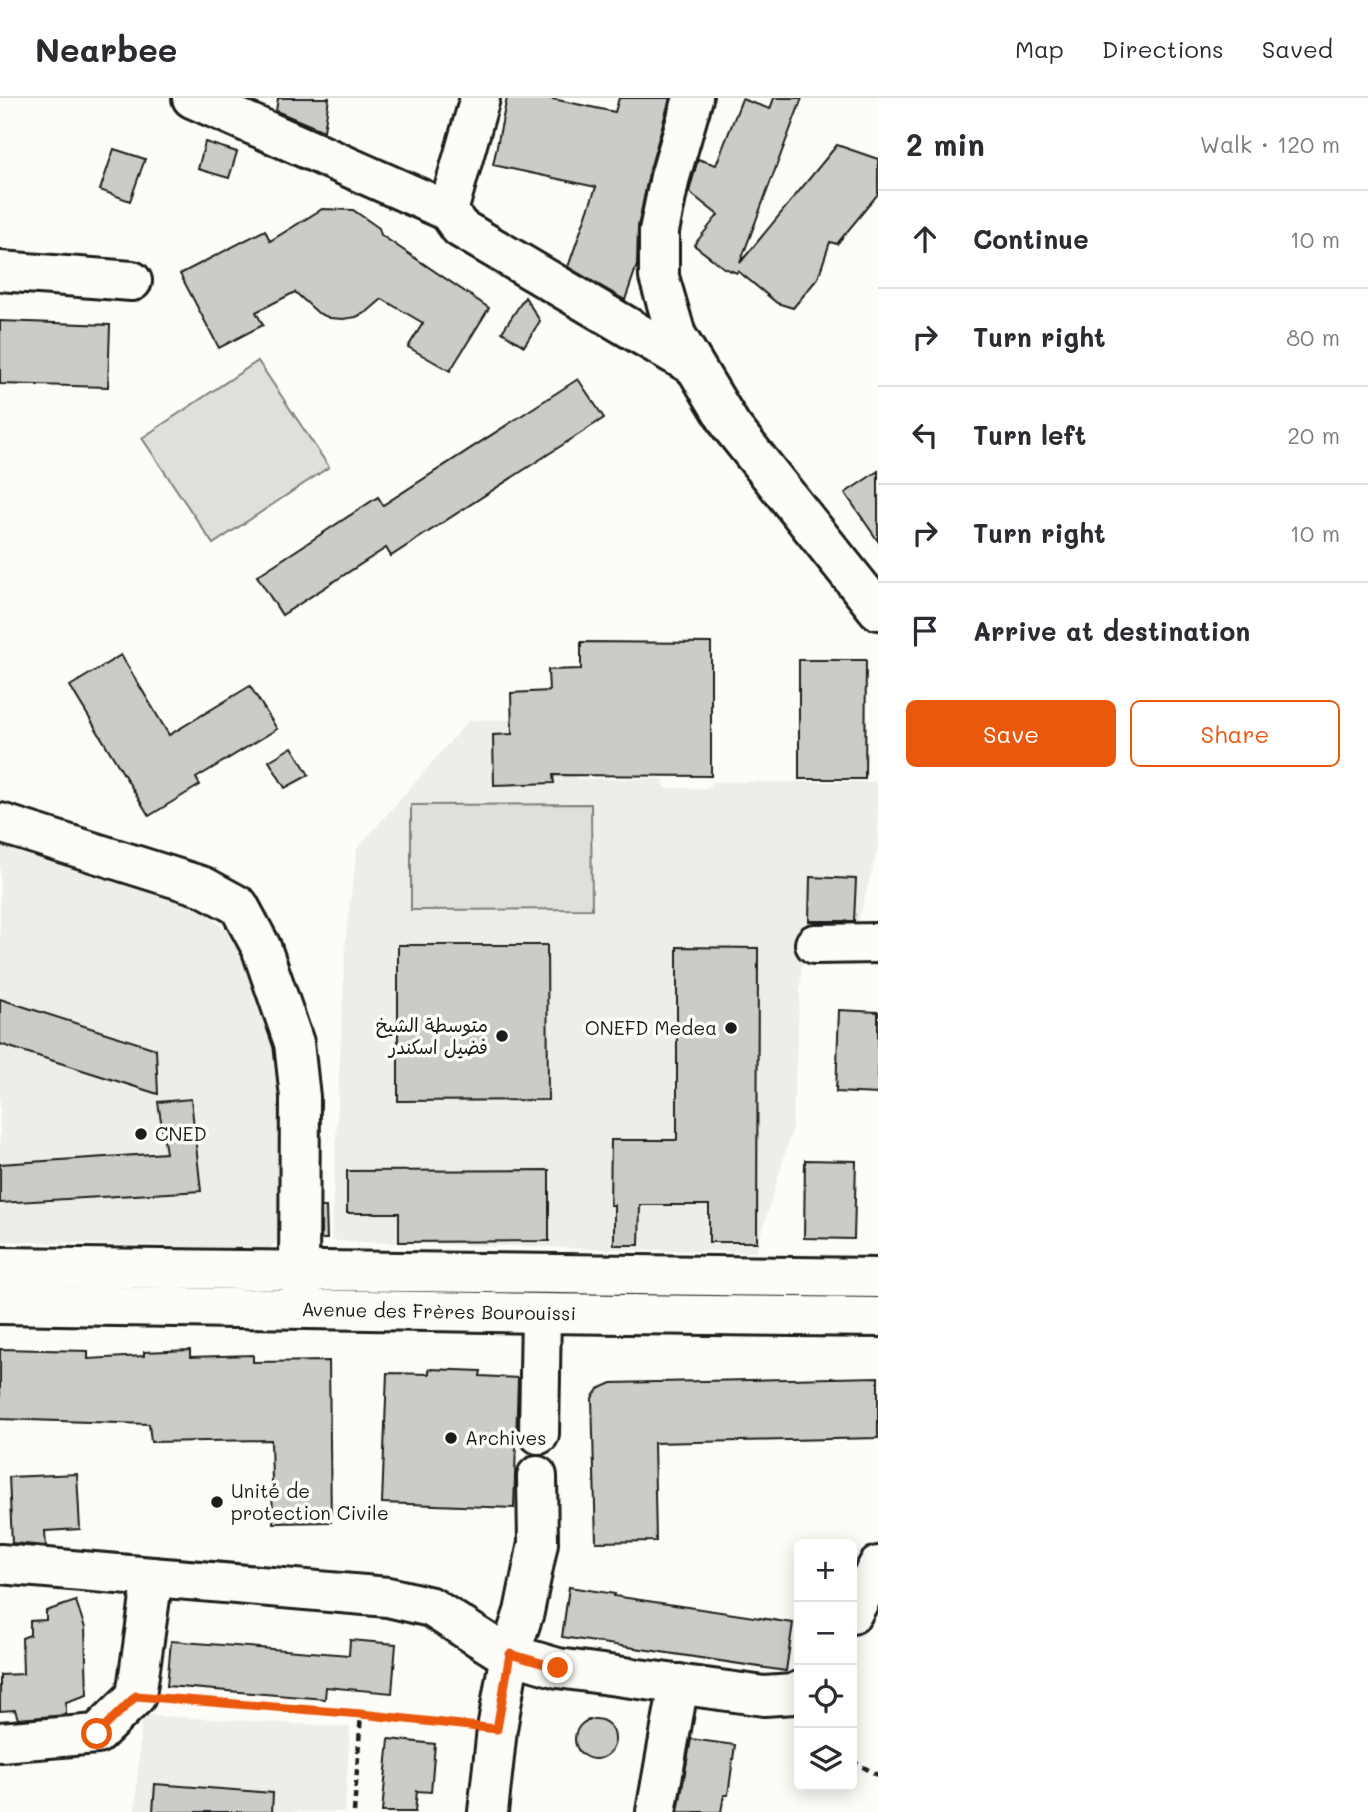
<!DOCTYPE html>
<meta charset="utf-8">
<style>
:root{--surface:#fff;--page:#f7f7f7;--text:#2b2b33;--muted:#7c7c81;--line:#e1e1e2;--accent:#ea580c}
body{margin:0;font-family:Mali,"Playpen Sans Arabic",sans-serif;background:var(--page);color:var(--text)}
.controls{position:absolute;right:21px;bottom:21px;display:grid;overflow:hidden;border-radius:10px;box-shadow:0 4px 18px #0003}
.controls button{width:63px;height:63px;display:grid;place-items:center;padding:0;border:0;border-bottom:2px solid var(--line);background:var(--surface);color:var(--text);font:35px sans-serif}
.stop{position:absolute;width:21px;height:21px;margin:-16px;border:5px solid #ea580c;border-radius:50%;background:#fff}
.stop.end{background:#ea580c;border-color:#fff;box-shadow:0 2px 7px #0008}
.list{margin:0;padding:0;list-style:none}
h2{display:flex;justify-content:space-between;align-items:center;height:91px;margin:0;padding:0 28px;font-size:30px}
h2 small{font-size:23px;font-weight:400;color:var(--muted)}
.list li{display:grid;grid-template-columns:46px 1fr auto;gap:21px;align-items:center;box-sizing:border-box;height:98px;padding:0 28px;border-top:2px solid var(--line)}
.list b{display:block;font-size:26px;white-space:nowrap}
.list em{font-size:23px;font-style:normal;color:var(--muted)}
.actions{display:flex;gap:14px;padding:21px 28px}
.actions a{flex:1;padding:16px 0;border:2px solid var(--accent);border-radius:10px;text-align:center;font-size:24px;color:var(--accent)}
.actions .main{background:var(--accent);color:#fff}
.icon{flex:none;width:38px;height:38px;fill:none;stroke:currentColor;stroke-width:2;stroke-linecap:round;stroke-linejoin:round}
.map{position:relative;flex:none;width:878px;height:1714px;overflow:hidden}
header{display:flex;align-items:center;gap:42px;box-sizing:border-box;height:98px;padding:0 35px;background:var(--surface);border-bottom:2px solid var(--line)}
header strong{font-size:33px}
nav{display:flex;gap:38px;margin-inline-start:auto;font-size:24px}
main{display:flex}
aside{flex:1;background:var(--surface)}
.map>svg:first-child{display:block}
</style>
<header>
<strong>Nearbee</strong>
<nav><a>Map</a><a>Directions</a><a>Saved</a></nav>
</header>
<main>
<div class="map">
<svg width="878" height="1714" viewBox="0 0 878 1714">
<rect width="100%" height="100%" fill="#fdfcf7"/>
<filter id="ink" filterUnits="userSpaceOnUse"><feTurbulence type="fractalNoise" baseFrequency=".0143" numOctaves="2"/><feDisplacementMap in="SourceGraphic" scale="14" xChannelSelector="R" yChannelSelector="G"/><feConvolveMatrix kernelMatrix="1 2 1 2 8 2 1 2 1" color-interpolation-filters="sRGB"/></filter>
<g filter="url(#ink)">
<!-- built -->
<g fill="#eeede9">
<path d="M576,621L577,681H664L665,690H708L713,684H878V750L857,828L804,827L792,1032L756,1154L603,1151L331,1143L346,837L357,751L469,622Z"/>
<path d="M0,749L203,812L234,840L279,938L284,1135L269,1151L0,1143Z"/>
<path d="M142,1617L350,1629L345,1714H135Z"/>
</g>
<!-- green -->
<g fill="#e0dfdb" stroke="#7e7e7c" stroke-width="2">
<path d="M258,263L329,369L213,446L142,340Z"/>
<path d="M591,706L592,811L411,812V707Z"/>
</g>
<!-- building -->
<g fill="#cccbc8" stroke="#1c1c1c" stroke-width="2">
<path d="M278,0H329L324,33L276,13Z"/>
<path d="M507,0H548L615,14L619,0H670L649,75L638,129L637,167L625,202L568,169L596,89L493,67Z"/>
<path d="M774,0H802L740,165L837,47L878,61V96L837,146L830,144L818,180L793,210L777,205L738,173L737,175L724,170L694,147L718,117L689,94L698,61L716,67L742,1L770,11Z"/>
<path d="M205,44L237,54L229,80L198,71Z"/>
<path d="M114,51L145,61L130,103L100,92Z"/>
<path d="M322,111L353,112L379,130L381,137L489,210L450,273L408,249L423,225L382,201L367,214L356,219L343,221L330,220L318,215L295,194L256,214L263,227L219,250L180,176L265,132L270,143Z"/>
<path d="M525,199L540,223L524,248L502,234Z"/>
<path d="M0,223L110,227L108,289L0,286Z"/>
<path d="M578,281L604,320L391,458L386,450L282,517L257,478L378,399L383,407Z"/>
<path d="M878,373V443L845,395Z"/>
<path d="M581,544L711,545V678L553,677L554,685L494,687L493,637L512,636L511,595L549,593L548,572L581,571Z"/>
<path d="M121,557L169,637L250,588L277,631L196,680L200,687L149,718L70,588Z"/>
<path d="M799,562H866L865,681H799Z"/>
<path d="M292,649L309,677L285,690L269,663Z"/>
<path d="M810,779L856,781L854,823H809Z"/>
<path d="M398,847H547L548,1002L398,1003Z"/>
<path d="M677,849L758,850L757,1144H709V1107H640L639,1147H614V1107H610L611,1042H677Z"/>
<path d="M0,901L156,951L158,996L0,946Z"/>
<path d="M839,912L878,914V996L836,994Z"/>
<path d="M191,1001L201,1093L0,1105V1066L166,1055L158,1004Z"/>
<path d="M805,1062L856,1063L854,1141L804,1140Z"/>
<path d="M549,1072V1143L399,1144V1115H347V1073Z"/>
<path d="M321,1109H326L327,1141H321Z"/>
<path d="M0,1251L88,1253V1261L144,1258V1254L190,1252V1259L253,1257V1264L329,1263L331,1424L273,1425L271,1342L151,1344L149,1326L0,1321Z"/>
<path d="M429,1271L481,1273L480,1278L518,1280L514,1410L382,1405L387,1275L429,1276Z"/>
<path d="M878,1279V1340L654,1345L656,1443L596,1444L592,1300L598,1291L612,1285Z"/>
<path d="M77,1376L80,1431L45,1433L46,1448L12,1445L9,1379Z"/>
<path d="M569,1489L615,1496L614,1498L793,1525L786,1573L562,1539Z"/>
<path d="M76,1503L85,1530L87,1597L66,1604V1617L18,1621L15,1612L0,1613V1577L23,1576L22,1540L30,1537V1523L46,1522V1513Z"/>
<path d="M350,1542L396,1546L392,1595L326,1589L325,1601L167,1588L171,1543L349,1557Z"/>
<circle cx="595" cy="1641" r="20"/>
<path d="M389,1641L435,1646L431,1694L417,1693L415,1714H382Z"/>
<path d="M691,1641L735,1647L728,1697H724L721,1714H678Z"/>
<path d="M155,1686L273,1695L272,1714H153Z"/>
</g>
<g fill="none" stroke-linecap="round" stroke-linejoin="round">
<!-- minor casing -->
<g stroke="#1c1c1c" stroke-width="44">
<g id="minor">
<path d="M192,0L448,113L460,130L694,268"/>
<path d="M693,0L670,79L659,133V179L676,237L731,328L878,512"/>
<path d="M448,113L480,0"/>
<path d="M0,173L132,183"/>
<path d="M0,725L204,789L239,808L261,849L294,945L300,999L299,1173L304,1206"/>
<path d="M815,846L878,845"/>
<path d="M539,1336L541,1215"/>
<path d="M0,1466L388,1499L431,1509L497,1551L510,1556L558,1570L764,1598L794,1596L799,1593"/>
<path d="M852,1516L878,1468"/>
<path d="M0,1644L97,1636L136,1598L153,1479"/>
<path d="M488,1714L497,1631L510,1556L524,1514L538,1445L537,1378"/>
<path d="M656,1714L679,1586"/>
</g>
</g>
<!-- major casing -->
<g stroke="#1c1c1c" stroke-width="44">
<g id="major">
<path d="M0,1169L878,1180"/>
<path id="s1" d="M0,1206L541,1215L878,1219"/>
</g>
</g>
<!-- path -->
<g stroke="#1c1c1c" stroke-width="4.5" stroke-dasharray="7 5" stroke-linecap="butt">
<path d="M168,1601L361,1616L463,1627"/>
<path d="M852,1663L878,1677"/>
<path d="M354,1714L361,1616"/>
</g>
<!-- minor -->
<use href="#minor" stroke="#fdfcf7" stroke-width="38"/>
<!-- major -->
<use href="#major" stroke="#fdfcf7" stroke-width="38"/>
</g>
</g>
<g fill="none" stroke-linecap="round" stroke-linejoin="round" filter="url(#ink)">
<!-- route -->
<path stroke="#ea580c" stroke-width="9" d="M97,1636L136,1598L361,1616L497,1631L510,1556L558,1570"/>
</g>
<!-- markers -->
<g fill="#1c1c1c" stroke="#fdfcf7" stroke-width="2.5">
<circle cx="731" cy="930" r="7"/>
<circle cx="502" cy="938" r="7"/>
<circle cx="141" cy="1036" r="7"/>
<circle cx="451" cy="1340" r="7"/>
<circle cx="217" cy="1404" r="7"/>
</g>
<g text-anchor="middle" stroke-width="7" stroke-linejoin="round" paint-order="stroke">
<!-- poi labels -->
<g font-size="19" fill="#1c1c1c" stroke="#fdfcf7" text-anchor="start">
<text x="488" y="934" text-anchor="end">متوسطة الشيخ<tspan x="488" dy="22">فضيل اسكندر</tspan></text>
<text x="717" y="937" text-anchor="end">ONEFD Medea</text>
<text x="155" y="1043">CNED</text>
<text x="465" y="1347">Archives</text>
<text x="231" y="1400">Unité de<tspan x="231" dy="22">protection Civile</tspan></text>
</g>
<!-- street labels -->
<g font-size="19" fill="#1c1c1c" stroke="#fdfcf7">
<text dy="7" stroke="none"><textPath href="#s1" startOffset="439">Avenue des Frères Bourouissi</textPath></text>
</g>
</g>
</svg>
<div class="controls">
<button>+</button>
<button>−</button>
<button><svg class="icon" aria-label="locate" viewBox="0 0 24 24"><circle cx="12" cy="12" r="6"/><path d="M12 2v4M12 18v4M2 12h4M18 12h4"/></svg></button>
<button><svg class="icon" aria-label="layers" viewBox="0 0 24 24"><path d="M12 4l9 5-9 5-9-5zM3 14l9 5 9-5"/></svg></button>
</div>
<div class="stop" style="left:97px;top:1636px"></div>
<div class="stop end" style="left:558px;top:1570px"></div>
</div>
<aside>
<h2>2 min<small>Walk · 120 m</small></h2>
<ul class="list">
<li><svg class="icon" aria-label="ahead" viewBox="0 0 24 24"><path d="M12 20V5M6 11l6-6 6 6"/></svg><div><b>Continue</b></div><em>10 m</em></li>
<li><svg class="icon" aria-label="right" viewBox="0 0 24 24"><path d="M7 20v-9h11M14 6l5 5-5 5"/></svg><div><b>Turn right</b></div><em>80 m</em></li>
<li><svg class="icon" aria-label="left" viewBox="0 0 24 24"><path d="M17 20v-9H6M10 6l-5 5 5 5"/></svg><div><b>Turn left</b></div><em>20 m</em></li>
<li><svg class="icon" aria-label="right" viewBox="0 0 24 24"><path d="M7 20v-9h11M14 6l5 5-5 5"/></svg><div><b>Turn right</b></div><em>10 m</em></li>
<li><svg class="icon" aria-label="arrive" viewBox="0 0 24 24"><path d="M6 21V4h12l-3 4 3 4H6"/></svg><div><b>Arrive at destination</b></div></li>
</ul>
<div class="actions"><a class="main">Save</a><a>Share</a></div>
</aside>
</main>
